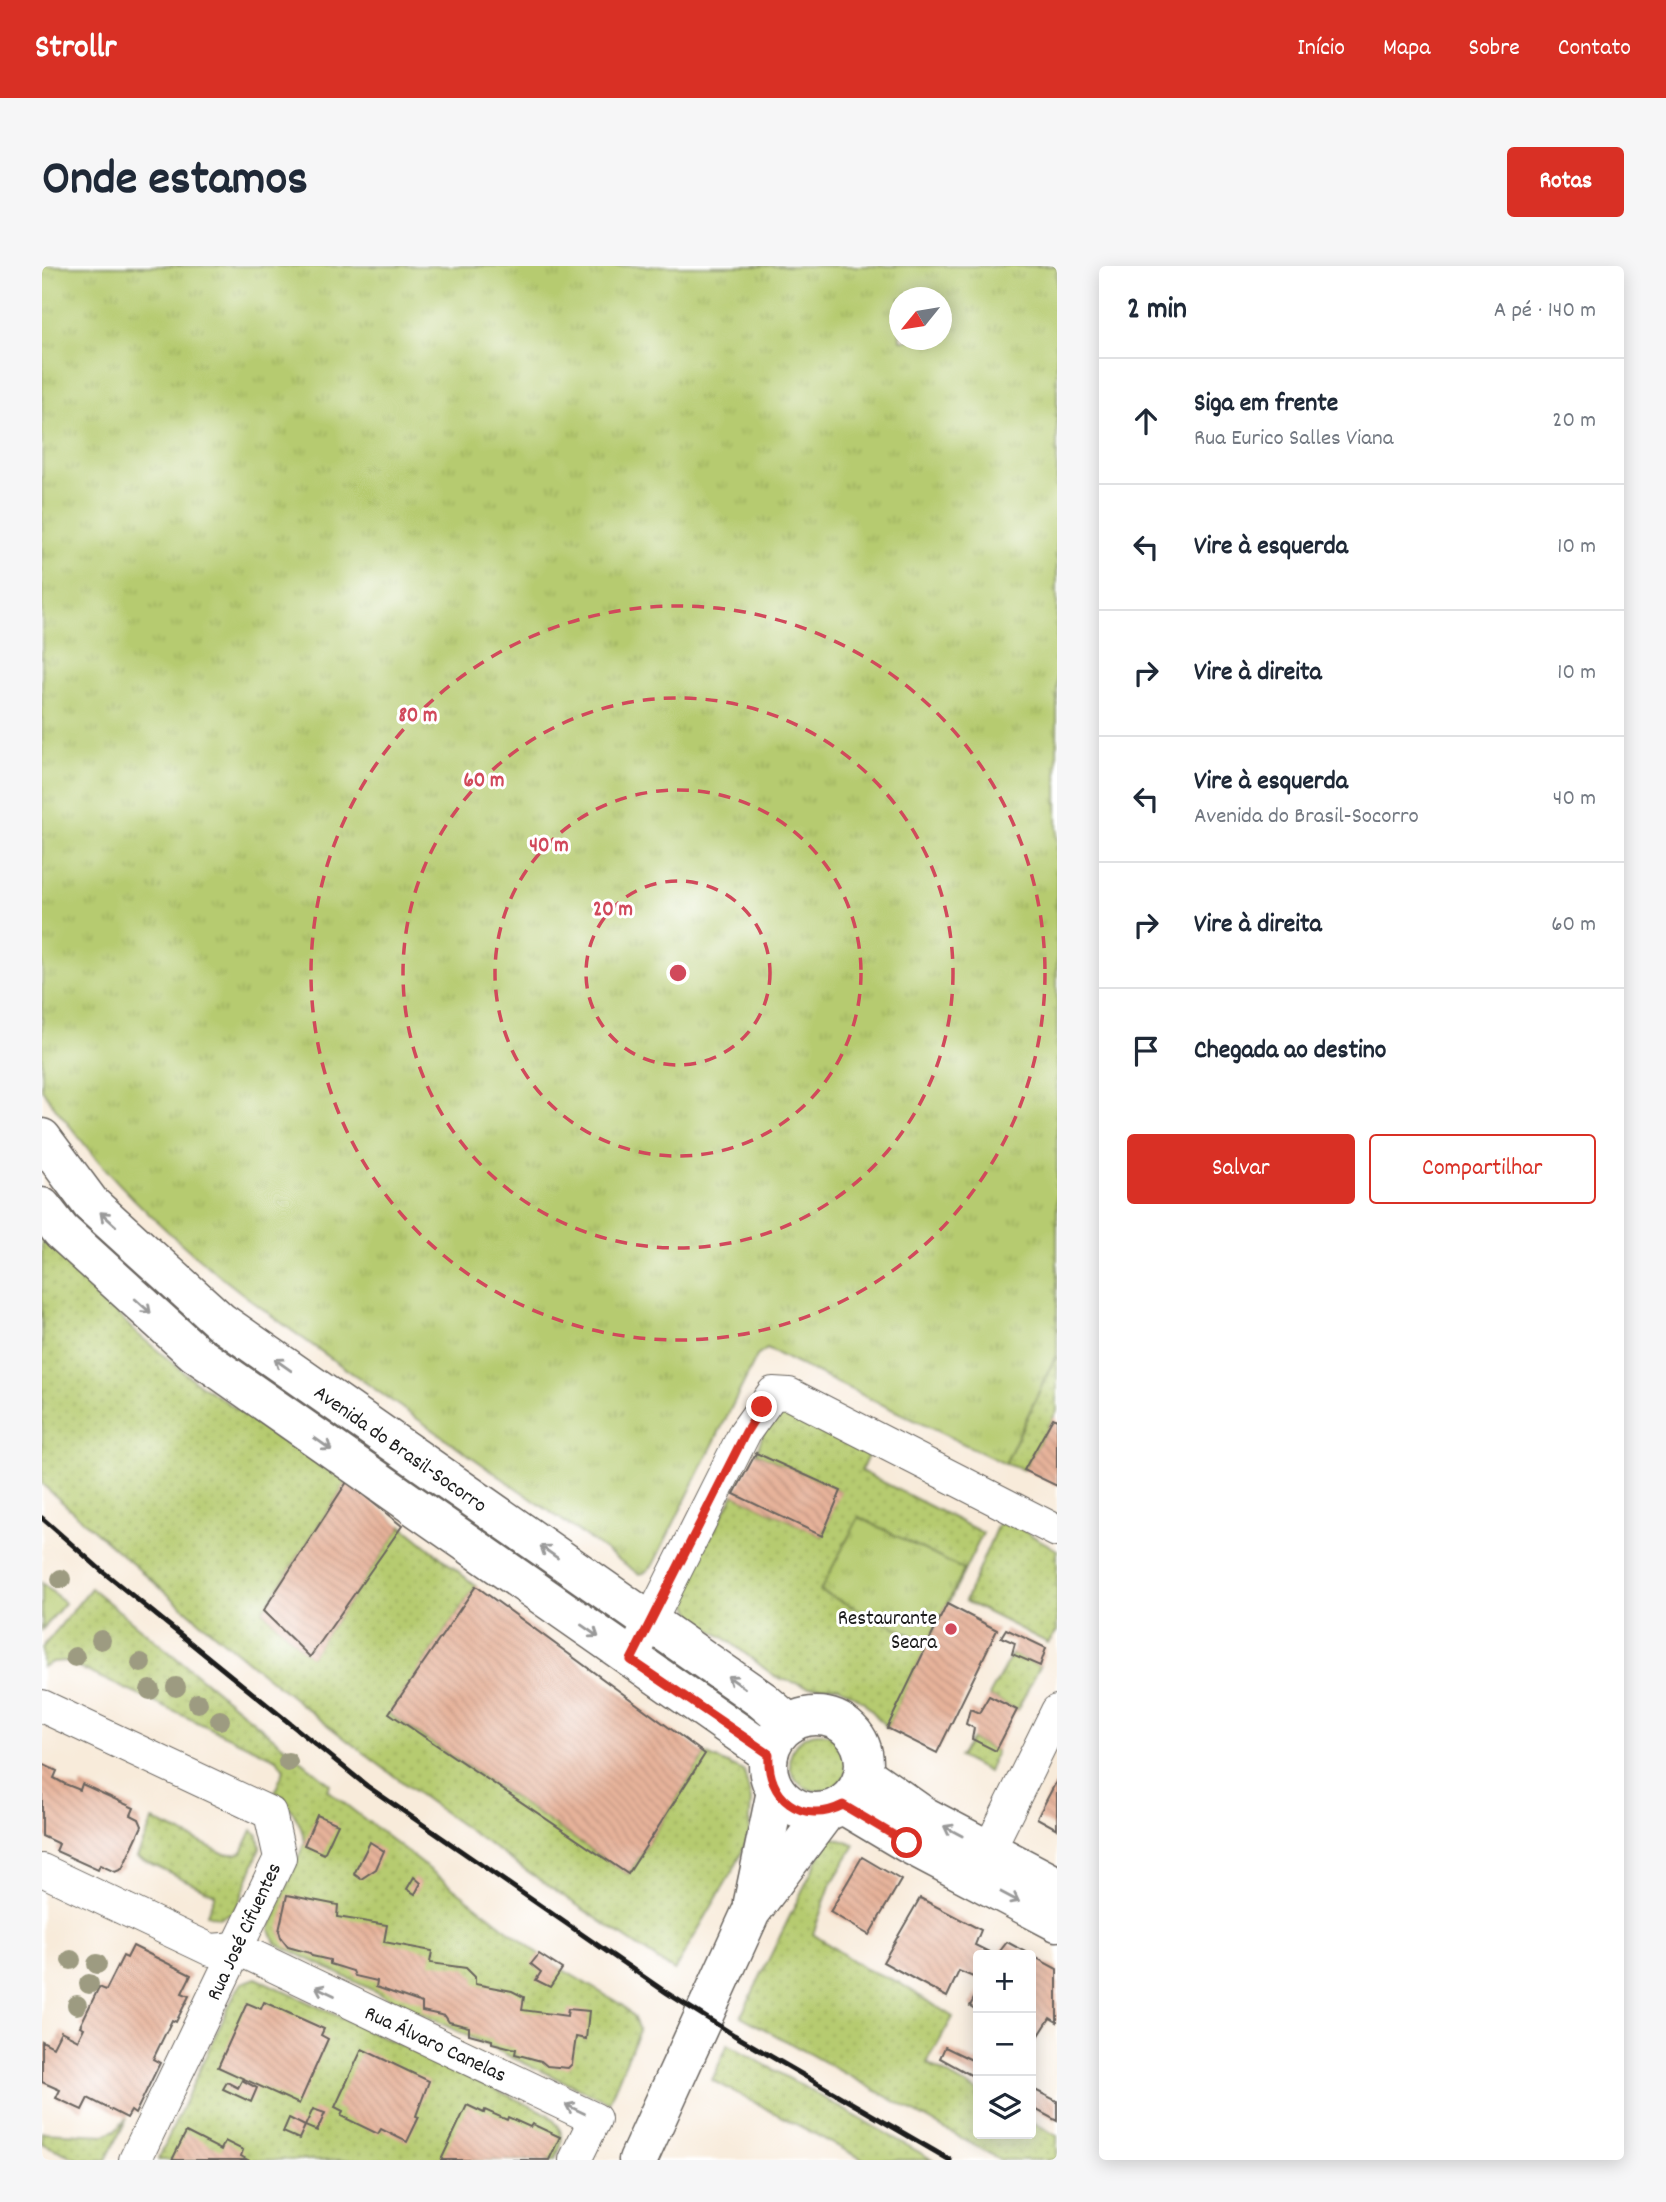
<!DOCTYPE html>
<html lang="pt">
<meta charset="utf-8">
<style>
:root{--surface:#fff;--page:#f6f6f7;--text:#1f2937;--muted:#747a83;--line:#e0e1e3;--accent:#d93025}
body{margin:0;font-family:Dekko,sans-serif;background:var(--page);color:var(--text)}
.controls{position:absolute;right:21px;bottom:21px;display:grid;overflow:hidden;border-radius:7px;box-shadow:0 4px 18px #0003}
.controls button{width:63px;height:63px;display:grid;place-items:center;padding:0;border:0;border-bottom:2px solid var(--line);background:var(--surface);color:var(--text);font:35px sans-serif}
.compass{position:absolute;left:847px;top:21px;width:63px;height:63px;border-radius:50%;background:var(--surface);box-shadow:0 4px 18px #0003;rotate:240deg}
.stop{position:absolute;width:21px;height:21px;margin:-16px;border:5px solid #d93025;border-radius:50%;background:#fff}
.stop.end{background:#d93025;border-color:#fff;box-shadow:0 2px 7px #0008}
.list{margin:0;padding:0;list-style:none}
h2{display:flex;justify-content:space-between;align-items:center;height:91px;margin:0;padding:0 28px;font-size:30px}
h2 small{font-size:23px;font-weight:400;color:var(--muted)}
.list li{display:grid;grid-template-columns:46px 1fr auto;gap:21px;align-items:center;box-sizing:border-box;height:126px;padding:0 28px;border-top:2px solid var(--line)}
.list b{display:block;font-size:26px;white-space:nowrap}
.list p{margin:0;font-size:23px;white-space:nowrap;color:var(--muted)}
.list em{font-size:23px;font-style:normal;color:var(--muted)}
.actions{display:flex;gap:14px;padding:21px 28px}
.actions a{flex:1;padding:16px 0;border:2px solid var(--accent);border-radius:7px;text-align:center;font-size:24px;color:var(--accent)}
.actions .main{background:var(--accent);color:#fff}
.icon{flex:none;width:38px;height:38px;fill:none;stroke:currentColor;stroke-width:2;stroke-linecap:round;stroke-linejoin:round}
.map{position:relative;flex:none;width:1015px;height:1894px;overflow:hidden;border-radius:7px}
header{display:flex;align-items:center;gap:42px;box-sizing:border-box;height:98px;padding:0 35px;background:var(--accent);color:#fff}
header strong{font-size:33px}
nav{display:flex;gap:38px;margin-inline-start:auto;font-size:24px}
.intro{display:flex;align-items:center;justify-content:space-between;box-sizing:border-box;height:168px;padding:0 42px}
h1{margin:0;font-size:49px}
.button{padding:18px 32px;border-radius:7px;background:var(--accent);color:#fff;font-size:24px;font-weight:700}
main{display:flex;gap:42px;padding:0 42px}
aside{flex:1;background:var(--surface);border-radius:7px;box-shadow:0 4px 18px #0003}
.map>svg:first-child{display:block}
</style>
<header>
<strong>Strollr</strong>
<nav><a>Início</a><a>Mapa</a><a>Sobre</a><a>Contato</a></nav>
</header>
<div class="intro"><h1>Onde estamos</h1><a class="button">Rotas</a></div>
<main>
<div class="map">
<svg width="1015" height="1894" viewBox="0 0 1015 1894">
<defs>
<pattern id="grass-dots" width="8" height="8" patternUnits="userSpaceOnUse" patternTransform="scale(1.75)"><rect width="8" height="8" fill="#b6cb6f"/><path d="M2 2h.1M6 6h.1" fill="none" stroke="#9cae60" stroke-width="1.8" stroke-linecap="round"/></pattern>
<pattern id="park-tufts" width="24" height="20" patternUnits="userSpaceOnUse" patternTransform="scale(1.75)"><rect width="24" height="20" fill="#b6cb6f"/><path d="M3 7l-1-3M5 7V3M7 7l1-3M15 17l-1-3M17 17v-4M19 17l1-3" fill="none" stroke="#9cae60"/></pattern>
<pattern id="building-back-hatch" width="6" height="6" patternUnits="userSpaceOnUse" patternTransform="scale(1.75)"><rect width="6" height="6" fill="#e6b29a"/><path d="M-1 5l2 2M0 0l6 6M5-1l2 2" fill="none" stroke="#c59884"/></pattern>
</defs>
<rect width="100%" height="100%" fill="#fff"/>
<filter id="ink" filterUnits="userSpaceOnUse"><feTurbulence type="fractalNoise" baseFrequency=".0143" numOctaves="2"/><feDisplacementMap in="SourceGraphic" scale="14" xChannelSelector="R" yChannelSelector="G"/><feConvolveMatrix kernelMatrix="1 2 1 2 8 2 1 2 1" color-interpolation-filters="sRGB"/></filter>
<filter id="wash" filterUnits="userSpaceOnUse"><feTurbulence type="fractalNoise" baseFrequency=".00686" numOctaves="4" result="noise"/><feDisplacementMap in="SourceGraphic" scale="28" xChannelSelector="R" yChannelSelector="G"/><feGaussianBlur stdDeviation="1.57" result="paint"/><feColorMatrix in="noise" values="0 0 0 0 0 0 0 0 0 0 0 0 0 0 0 0 0 1.4 0 .05"/><feComposite in="paint" operator="in"/></filter>
<g filter="url(#wash)">
<rect width="100%" height="100%" fill="#f8ebda"/>
<!-- grass -->
<g fill="url(#grass-dots)" stroke="#697446" stroke-width="2">
<path d="M0,970L93,1066L154,1116L305,1216L221,1345L268,1390L360,1260L434,1320L347,1448L586,1608L663,1488L702,1505L709,1534L707,1569L695,1597L632,1705C544,1645 456,1587 371,1524C242,1429 119,1325 0,1218Z"/>
<path d="M1015,1087V1145L982,1204L963,1198Z"/>
<path d="M751,1146L828,1185L819,1205L941,1267L845,1462L821,1435L796,1420L767,1421L734,1411L684,1373L653,1354L641,1327L659,1288L692,1228L780,1270L798,1225L714,1187L724,1160L734,1147Z"/>
<path d="M959,1251L1015,1284V1365L1006,1377L923,1335Z"/>
<path d="M49,1322L288,1518L285,1524L506,1695L580,1739L591,1750L597,1764L567,1836L471,1792L233,1677L228,1663L263,1575L258,1559L251,1546L233,1525L242,1504L235,1493L23,1395L10,1396L0,1401V1382Z"/>
<path d="M970,1388L998,1400L975,1444L947,1430Z"/>
<circle cx="777" cy="1496" r="29"/>
<path d="M930,1473L954,1485L946,1506L917,1491Z"/>
<path d="M111,1554L183,1588H195L200,1586L210,1564L216,1569L218,1582L196,1639L189,1647L177,1652L165,1648L173,1628L95,1591Z"/>
<path d="M787,1570L813,1579L788,1620L771,1668L823,1703L856,1716L911,1751L885,1797L936,1826V1868H989V1855L1015,1870V1894H959L699,1750Z"/>
<path d="M214,1712L506,1848C523,1866 523,1872 513,1894H116L192,1729L200,1717Z"/>
<path d="M686,1778L891,1894H822L670,1814Z"/>
<path d="M85,1852L64,1894H37L0,1877V1866L63,1869L75,1863Z"/>
</g>
<!-- park -->
<g fill="url(#park-tufts)" stroke="#697446" stroke-width="2" fill-rule="evenodd">
<path d="M0,0H1015V1087L963,1198L725,1083L715,1090L611,1299L602,1307L597,1308C511,1247 424,1187 337,1126C227,1049 114,972 32,865C21,851 9,838 0,823ZM858,32H900V74H858Z"/>
<path d="M817,1251L922,1304L886,1377L778,1325Z"/>
</g>
<!-- pitch -->
<path fill="#b6cb6f" stroke="#697446" stroke-width="2" d="M0,1317L23,1337L0,1364Z"/>
<g id="blocks">
<!-- building -->
<g fill="url(#building-back-hatch)">
<path d="M1011,1152L1015,1154V1220L982,1204Z"/>
<path d="M714,1187L799,1225L780,1270L692,1228Z"/>
<path d="M305,1216L360,1260L268,1391L221,1345Z"/>
<path d="M434,1320L663,1488L586,1608L347,1447Z"/>
<path d="M905,1338L955,1364L895,1487L845,1462Z"/>
<path d="M964,1363L1004,1382L998,1400L970,1388L973,1377L959,1371Z"/>
<path d="M947,1430L975,1444L954,1485L930,1473L932,1462L924,1458L928,1443L937,1447Z"/>
<path d="M0,1498L15,1505L12,1512L23,1518L38,1524L40,1518L92,1542L89,1549L97,1553L100,1560L80,1603L73,1606L58,1599L56,1604L14,1585L17,1578L0,1570Z"/>
<path d="M1015,1514V1563L995,1552Z"/>
<path d="M275,1549L296,1558L282,1588L262,1579Z"/>
<path d="M328,1576L342,1585L334,1603L319,1613L312,1608Z"/>
<path d="M820,1591L859,1614L827,1669L788,1646Z"/>
<path d="M372,1611L379,1617L373,1628L365,1623Z"/>
<path d="M245,1629L296,1639L295,1651L345,1659L342,1676L390,1685L388,1697L424,1702L433,1711V1718L470,1725L482,1731L480,1744L525,1750L526,1743L547,1745L544,1773L534,1771L530,1798L526,1802L505,1800L499,1795L473,1788L474,1783L450,1777V1774L427,1768V1761L407,1756L403,1750L380,1745V1737L334,1721L335,1715L313,1710L311,1705L288,1698V1694L270,1690L268,1687L246,1681L239,1672L237,1665Z"/>
<path d="M878,1632L939,1664L933,1679L953,1689H936V1713L917,1705L905,1731L841,1696Z"/>
<path d="M965,1676L1015,1703V1756L1008,1752L989,1782V1689H955Z"/>
<path d="M91,1680L149,1709L140,1727L147,1730L134,1756L130,1754L111,1793L118,1797L93,1848L89,1845L85,1852L46,1832L40,1844L14,1832L18,1824L0,1816V1775L11,1781L19,1765L36,1774L42,1762L38,1760L57,1721L64,1724L81,1690L85,1692Z"/>
<path d="M497,1688L520,1703L508,1721L494,1714L499,1706L489,1698Z"/>
<path d="M936,1725V1745L928,1740Z"/>
<path d="M222,1736L282,1763L279,1769L286,1773L257,1838L176,1801L205,1737L219,1743Z"/>
<path d="M903,1781L936,1797V1813L898,1792Z"/>
<path d="M320,1783L387,1815L374,1850L377,1851L365,1876L339,1863L336,1868L299,1850L301,1845L293,1841Z"/>
<path d="M200,1814L215,1822L209,1836L181,1823L185,1816L196,1822Z"/>
<path d="M989,1822L1015,1835V1855L989,1841Z"/>
<path d="M425,1839L442,1847L443,1844L465,1854L466,1851L488,1861L490,1858L518,1871L507,1894H399Z"/>
<path d="M271,1843L283,1847L275,1865L263,1860Z"/>
<path d="M247,1852L263,1860L257,1873L241,1866Z"/>
<path d="M144,1866L179,1884L183,1875L201,1884L199,1890L206,1894H130Z"/>
</g>
</g>
</g>
<g filter="url(#ink)">
<use href="#blocks" fill-opacity="0" stroke="#69645e" stroke-width="2"/>
<g fill="none" stroke-linecap="round" stroke-linejoin="round">
<!-- street casing -->
<g stroke="#69645e" stroke-width="34">
<g id="street">
<path d="M589,1394L703,1166L731,1127L747,1128L1015,1265"/>
<path d="M0,1440L228,1547L238,1592L93,1894"/>
<path d="M0,1604L169,1684L194,1682L553,1853L533,1894"/>
<path d="M937,1604L1015,1445"/>
</g>
</g>
<!-- secondary casing -->
<g stroke="#69645e" stroke-width="41">
<g id="secondary">
<path d="M822,1508L882,1550L1015,1620"/>
<path d="M801,1539L865,1577L1015,1656"/>
<path d="M711,1636L734,1525"/>
<path d="M596,1894L709,1646L784,1546"/>
</g>
</g>
<!-- primary casing -->
<g stroke="#69645e" stroke-width="41">
<g id="primary">
<path d="M0,872L49,938L178,1055L720,1434L748,1458"/>
<path d="M0,941L19,965L153,1087L727,1488"/>
<circle cx="774" cy="1498" r="48"/>
</g>
</g>
<!-- street -->
<use href="#street" stroke="#fff" stroke-width="32"/>
<!-- secondary -->
<use href="#secondary" stroke="#fff" stroke-width="38"/>
<!-- primary -->
<use href="#primary" stroke="#fff" stroke-width="38"/>
<!-- rail -->
<path stroke="#1c1c1c" stroke-width="5" d="M0,1252L60,1305L325,1520L625,1727L692,1769L908,1894"/>
</g>
<!-- trees -->
<g fill="#9d9b81">
<circle cx="19" cy="1313" r="10"/>
<circle cx="59" cy="1374" r="10"/>
<circle cx="33" cy="1391" r="10"/>
<circle cx="99" cy="1397" r="10"/>
<circle cx="134" cy="1421" r="10"/>
<circle cx="108" cy="1424" r="10"/>
<circle cx="156" cy="1437" r="10"/>
<circle cx="178" cy="1454" r="10"/>
<circle cx="246" cy="1496" r="10"/>
<circle cx="29" cy="1694" r="10"/>
<circle cx="55" cy="1698" r="10"/>
<circle cx="47" cy="1718" r="10"/>
<circle cx="35" cy="1739" r="10"/>
</g>
<!-- one-way arrows -->
<defs><path id="oneway-shaft" d="M-6 0H5M1.5-3L5.5 0L1.5 3" fill="none" stroke-width="1.6" stroke-linecap="round" stroke-linejoin="round" transform="scale(1.75)"/></defs>
<g stroke="#999">
<use href="#oneway-shaft" transform="translate(66 953) rotate(-138)"/>
<use href="#oneway-shaft" transform="translate(101 1040) rotate(42)"/>
<use href="#oneway-shaft" transform="translate(241 1099) rotate(-145)"/>
<use href="#oneway-shaft" transform="translate(281 1178) rotate(35)"/>
<use href="#oneway-shaft" transform="translate(507 1286) rotate(-145)"/>
<use href="#oneway-shaft" transform="translate(548 1365) rotate(35)"/>
<use href="#oneway-shaft" transform="translate(694 1416) rotate(-145)"/>
<use href="#oneway-shaft" transform="translate(911 1565) rotate(-152)"/>
<use href="#oneway-shaft" transform="translate(968 1631) rotate(28)"/>
<use href="#oneway-shaft" transform="translate(283 1725) rotate(-155)"/>
<use href="#oneway-shaft" transform="translate(533 1843) rotate(-155)"/>
</g>
</g>
<g fill="none" stroke-linecap="round" stroke-linejoin="round" filter="url(#ink)">
<!-- route -->
<path stroke="#d93025" stroke-width="9" d="M720,1141L704,1166L589,1394L727,1488C724,1532 760,1560 801,1539L865,1577"/>
</g>
<!-- distance rings -->
<g fill="none" stroke="#d1495b" stroke-width="3.5" stroke-dasharray="12 9">
<circle cx="636" cy="707" r="92"/>
<circle cx="636" cy="707" r="183"/>
<circle cx="636" cy="707" r="275"/>
<circle cx="636" cy="707" r="367"/>
</g>
<!-- markers -->
<circle fill="#d1495b" stroke="#fff" stroke-width="2.5" cx="909" cy="1363" r="7"/>
<g text-anchor="middle" stroke-width="6" stroke-linejoin="round" paint-order="stroke">
<!-- street labels -->
<g font-size="21" fill="#1c1c1c" stroke="#fff">
<text transform="translate(359 1182) rotate(35)" y="7">Avenida do Brasil-Socorro</text>
<text transform="translate(201 1665) rotate(-65)" y="7">Rua José Cifuentes</text>
<text transform="translate(394 1777) rotate(25)" y="7">Rua Álvaro Canelas</text>
</g>
<!-- poi labels -->
<g font-size="21" fill="#1c1c1c" stroke="#fff" text-anchor="end">
<text x="895" y="1358">Restaurante<tspan x="895" dy="24">Seara</tspan></text>
</g>
</g>
<circle cx="636" cy="707" r="10" fill="#d1495b" stroke="#fff" stroke-width="3.5"/>
<g font-size="21" text-anchor="middle" font-weight="bold" fill="#d1495b" stroke="#fff" stroke-width="6" stroke-linejoin="round" paint-order="stroke">
<text x="376" y="455">80 m</text>
<text x="442" y="520">60 m</text>
<text x="507" y="585">40 m</text>
<text x="571" y="649">20 m</text>
</g>
</svg>
<div class="controls">
<button>+</button>
<button>−</button>
<button><svg class="icon" aria-label="layers" viewBox="0 0 24 24"><path d="M12 4l9 5-9 5-9-5zM3 14l9 5 9-5"/></svg></button>
</div>
<svg class="compass" viewBox="-18 -18 36 36"><path d="M0-13l5 13h-10z" fill="#e53935"/><path d="M0 13l5-13h-10z" fill="#747a83"/></svg>
<div class="stop" style="left:865px;top:1577px"></div>
<div class="stop end" style="left:720px;top:1141px"></div>
</div>
<aside>
<h2>2 min<small>A pé · 140 m</small></h2>
<ul class="list">
<li><svg class="icon" aria-label="ahead" viewBox="0 0 24 24"><path d="M12 20V5M6 11l6-6 6 6"/></svg><div><b>Siga em frente</b><p>Rua Eurico Salles Viana</p></div><em>20 m</em></li>
<li><svg class="icon" aria-label="left" viewBox="0 0 24 24"><path d="M17 20v-9H6M10 6l-5 5 5 5"/></svg><div><b>Vire à esquerda</b></div><em>10 m</em></li>
<li><svg class="icon" aria-label="right" viewBox="0 0 24 24"><path d="M7 20v-9h11M14 6l5 5-5 5"/></svg><div><b>Vire à direita</b></div><em>10 m</em></li>
<li><svg class="icon" aria-label="left" viewBox="0 0 24 24"><path d="M17 20v-9H6M10 6l-5 5 5 5"/></svg><div><b>Vire à esquerda</b><p>Avenida do Brasil-Socorro</p></div><em>40 m</em></li>
<li><svg class="icon" aria-label="right" viewBox="0 0 24 24"><path d="M7 20v-9h11M14 6l5 5-5 5"/></svg><div><b>Vire à direita</b></div><em>60 m</em></li>
<li><svg class="icon" aria-label="arrive" viewBox="0 0 24 24"><path d="M6 21V4h12l-3 4 3 4H6"/></svg><div><b>Chegada ao destino</b></div></li>
</ul>
<div class="actions"><a class="main">Salvar</a><a>Compartilhar</a></div>
</aside>
</main>
